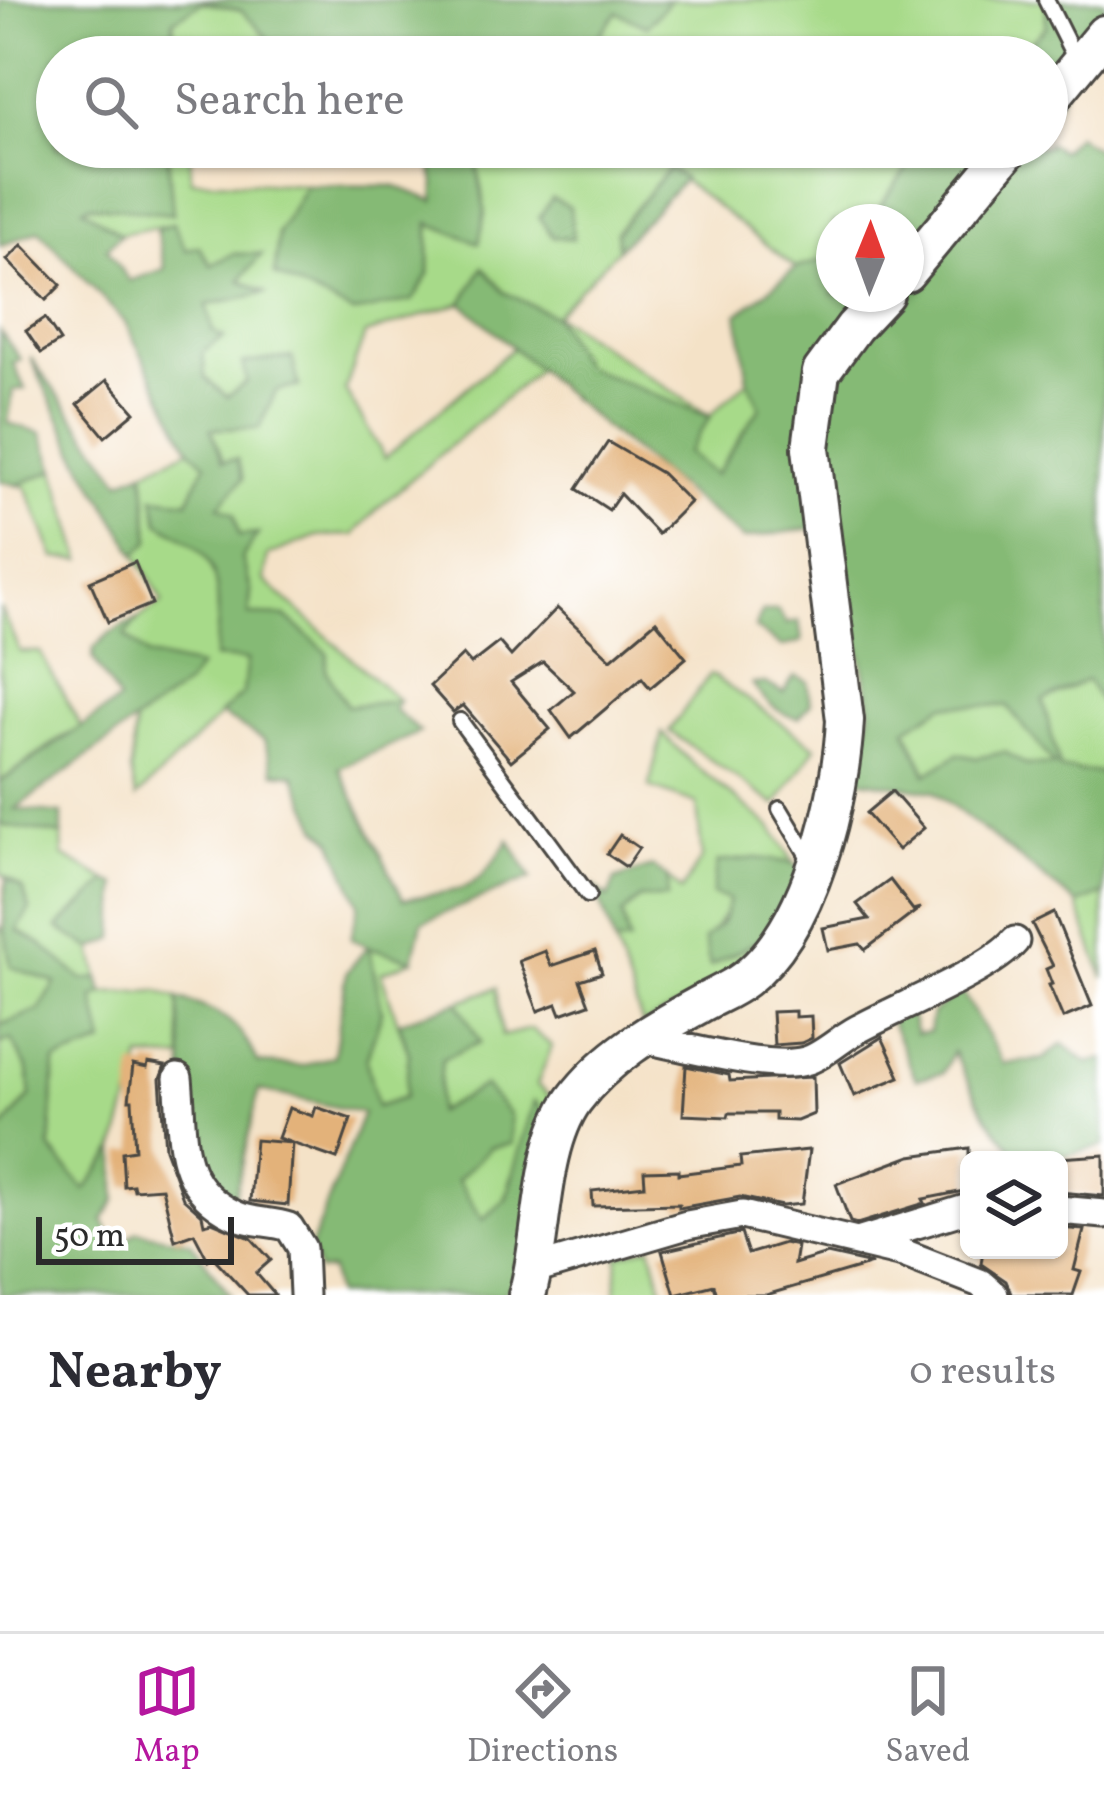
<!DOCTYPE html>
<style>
:root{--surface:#fff;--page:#f7f7f7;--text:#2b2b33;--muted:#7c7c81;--line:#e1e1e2;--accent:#b5179e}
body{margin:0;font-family:Vollkorn,serif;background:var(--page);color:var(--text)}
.controls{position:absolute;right:36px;bottom:36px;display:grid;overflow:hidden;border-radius:18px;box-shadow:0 3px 9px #0004}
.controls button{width:108px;height:108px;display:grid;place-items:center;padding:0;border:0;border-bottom:3px solid var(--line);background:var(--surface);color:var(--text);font:60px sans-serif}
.compass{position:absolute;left:816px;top:204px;width:108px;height:108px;border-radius:50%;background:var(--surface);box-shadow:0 3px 9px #0004;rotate:1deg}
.scale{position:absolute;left:36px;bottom:30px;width:198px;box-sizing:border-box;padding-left:12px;border:6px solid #2b2b2b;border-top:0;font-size:33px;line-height:42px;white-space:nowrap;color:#2b2b2b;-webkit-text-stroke:9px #fff;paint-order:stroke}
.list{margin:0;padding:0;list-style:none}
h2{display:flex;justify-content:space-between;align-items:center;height:156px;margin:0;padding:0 48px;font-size:51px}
h2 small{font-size:39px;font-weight:400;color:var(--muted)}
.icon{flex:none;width:66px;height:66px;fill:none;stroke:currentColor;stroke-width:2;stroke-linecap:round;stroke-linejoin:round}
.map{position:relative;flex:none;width:1104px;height:1295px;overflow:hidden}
.search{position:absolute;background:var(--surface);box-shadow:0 3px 9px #0004;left:36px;right:36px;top:36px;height:132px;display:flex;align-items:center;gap:30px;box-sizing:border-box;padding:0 42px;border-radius:66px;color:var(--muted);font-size:45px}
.sheet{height:336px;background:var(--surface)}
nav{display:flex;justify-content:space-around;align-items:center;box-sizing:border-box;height:168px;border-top:3px solid var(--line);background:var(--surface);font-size:33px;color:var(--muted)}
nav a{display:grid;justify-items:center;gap:6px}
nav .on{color:var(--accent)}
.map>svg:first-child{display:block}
</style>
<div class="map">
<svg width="1104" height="1295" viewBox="0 0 1104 1295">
<rect width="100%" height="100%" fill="#fff"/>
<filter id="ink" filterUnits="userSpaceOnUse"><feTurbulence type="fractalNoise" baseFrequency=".00833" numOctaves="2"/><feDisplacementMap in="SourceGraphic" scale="24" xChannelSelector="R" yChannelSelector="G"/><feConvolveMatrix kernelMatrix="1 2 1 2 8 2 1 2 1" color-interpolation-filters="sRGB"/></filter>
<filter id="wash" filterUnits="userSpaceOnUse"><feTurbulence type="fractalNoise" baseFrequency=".004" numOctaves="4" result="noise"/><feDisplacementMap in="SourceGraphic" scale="48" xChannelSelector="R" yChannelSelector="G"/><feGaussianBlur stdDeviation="2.7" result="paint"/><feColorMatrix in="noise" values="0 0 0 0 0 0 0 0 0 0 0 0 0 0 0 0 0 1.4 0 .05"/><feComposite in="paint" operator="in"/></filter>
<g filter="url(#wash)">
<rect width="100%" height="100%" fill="#f4e2c7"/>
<!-- green -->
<g fill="#a7da89" stroke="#69825a" stroke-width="3">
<path d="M670,0H1046V27L1015,57H583L617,12L647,26Z"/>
<path d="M202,2L242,10L278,49L298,44L307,57H166L174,47L173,20Z"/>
<path d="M167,147H190L191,180L306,185L278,234L275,275L354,313L429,274V222L479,243L485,212L477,164L481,147H922L869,222H834V243L826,259L796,268L669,169L616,231L618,249L555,315L710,416L748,380L761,407L715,475L687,453L709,417L583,366L554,316L504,292L483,267L462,303L365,334L345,390L385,458L514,347L540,368L379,507L354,535L317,536L268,555L264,580L399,701L393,708L347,706L326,670L249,616L251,590L242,558L257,535L239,536L219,506L223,461L211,429L259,428L276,391L299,386L291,358L244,364L247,382L227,397L205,378L203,352L213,332L207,305L263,291L240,280L260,255L234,254L210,265L186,251L173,224L121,234L82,208L89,205L173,214Z"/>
<path d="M190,449L206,464L188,501L155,498L159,521C174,531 194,541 205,556C223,581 218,628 215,658L247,659L243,693L136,798L131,771L135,722L186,685L198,667L148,656L125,635L139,618L163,602L136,554L150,541L144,471Z"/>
<path d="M55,470L82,560L55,558L26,487L17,485Z"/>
<path d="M0,608L20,652H40L82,729L62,737L0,782Z"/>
<path d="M710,674L816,747L776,805L669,731Z"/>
<path d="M1087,680L1104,708V773L1060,769L1042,701Z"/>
<path d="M944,704L1007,706L1057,765H1026L1005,752L977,758L958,754L927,774L906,729Z"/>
<path d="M662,733L693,764L771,827L794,863L757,858C739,884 726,919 705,939L711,966L780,929L741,972L643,1025L615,944L629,941L622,915L640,898L667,897L668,878L681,891L702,858L697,804L649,787Z"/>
<path d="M0,825L62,835L63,856L108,881L58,927L92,949L99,978L83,981L42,945L16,929L22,888L0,873Z"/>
<path d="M1104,894V978L1077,904Z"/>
<path d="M0,927L57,983L39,1010L0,1025Z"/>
<path d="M369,945L413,960L381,973L409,1054L405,1098L377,1107L366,1060L382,1012Z"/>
<path d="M496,988L502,1036L531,1029L552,1046L537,1085L567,1111L560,1129L534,1102L505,1199L483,1220L457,1180L490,1147L436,1114L442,1059L480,1042L458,1002Z"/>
<path d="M158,991L178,998L184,1059L141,1058L116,1149L85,1191L50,1148L55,1061L94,998L103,993Z"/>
<path d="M10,1038L28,1070L31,1095L4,1128L0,1127V1044Z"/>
<path d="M651,1246L664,1295H616L618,1256Z"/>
</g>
<!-- forest -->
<g fill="#85ba75" stroke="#587250" stroke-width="3" fill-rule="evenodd">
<path d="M0,0H670L647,26L617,12L583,57H307L297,45L278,49L241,10L203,2L173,20L174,48L166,57H57V147H167L173,214L89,205L83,208L121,234L107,248L129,281L165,269L156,230L173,223L186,250L199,246L211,265L234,254H262L240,280L265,293L207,305L213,332L224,337L203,352L205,378L227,397L247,382L243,363L292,357L299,386L276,391L259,428L211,429L223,461L237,459L243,479L219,506L234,514L239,536L258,534L242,558L251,590L249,615L285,616L328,653L326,670L347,706L399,701L394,709L420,732L339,768L403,899C465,888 474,896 509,840L531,878L422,922L413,960L369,947L382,1012L366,1060L377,1106L405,1097L409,1054L399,1022L458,1002L480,1042L442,1059L437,1112L484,1086L510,1115L511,1144L490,1148L457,1180L483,1220L506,1199L534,1101L560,1129L517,1282L501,1295H335L331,1270L318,1271L310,1248L363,1113L259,1090L232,1207L203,1183L190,1138L178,998C225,1014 236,1018 258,1063L303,1066L334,1056L347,972L368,946L351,939L359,904L332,839L318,827L294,774L274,772L264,740L220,714L243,693L247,660L215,658C218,628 223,582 205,556C194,541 174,532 159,522L154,497L188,501L206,464L190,449L125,322L39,230L0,246Z"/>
<path d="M1046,0H1104V14L1047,122V57H1015L1046,27Z"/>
<path d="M1076,135L1104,154V708L1087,680L1043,701L1060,769L1104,773V894L1077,904L934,791L856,779L871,711L838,524L743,539L605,428L462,303L483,267L504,292L554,316L583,366L710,417L687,453L715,475L760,407L748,380L738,314L796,268L826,259L834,243V294H906V222H869L922,147H1047V143L1061,151ZM944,705L1007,706L1055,765H1026L1005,752L977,758L958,754L926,774L906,729Z"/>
<path d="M427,147H481L477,164L485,212L479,243L429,223V274L413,300L353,313L275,275L278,234L306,185L395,186L434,201L435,183Z"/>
<path d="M669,168L684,179L618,249L616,232Z"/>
<path d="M552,198L570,207L573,239L553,237L539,218Z"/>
<path d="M0,331L21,360L13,363L25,389L13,390L8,423L42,433L55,470L17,485L0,481Z"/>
<path d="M30,357L121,481L144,471L150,541L136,554L82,464Z"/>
<path d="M777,610L787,624L799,621L802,641L782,647L755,628L762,612Z"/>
<path d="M139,618L125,635L148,656L199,667L186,685L15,809L62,814V835L0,825V782L119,701L93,658L94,648L110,633Z"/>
<path d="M795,676L808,682L811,703L799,718C779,715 763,700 752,684L766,683L783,693Z"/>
<path d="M757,858L794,863L803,874L780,929L710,966L704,939L722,923L729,900L712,894L718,862Z"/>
<path d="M652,867L668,878L667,898H640L622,915L629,942L615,944L595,887L608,898L615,880Z"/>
<path d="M7,878L22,888L30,909L17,930L42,945L83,980L99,978L103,993L94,998L104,1044L55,1062L50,1148L85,1190L116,1149V1200L103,1220L117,1249L137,1231L191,1242L230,1295H0V1127L4,1128L31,1095L28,1070L11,1039L0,1044V1025L39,1010L56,983L11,967C5,934 0,911 7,878Z"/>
<path d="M108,881L117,885L115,939L92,949L58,928Z"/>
<path d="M961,990L1004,1064L1043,1059L1063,1044L1088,1063L1104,1059V1146L1047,1160H1021L987,1117L953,1052L943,1073L916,1079L882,1002L906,996L916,1034L929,1032L932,1013Z"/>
</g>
<g id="blocks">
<!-- building -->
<g fill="#e3b27a">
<path d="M22,245L61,285L46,300L7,260Z"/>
<path d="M45,318L60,341L41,353L26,331Z"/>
<path d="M107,380L135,412L105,437L78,404Z"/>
<path d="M608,442L661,473L690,502L658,534L620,494L609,510L577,489Z"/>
<path d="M135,562L152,604L108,622L90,581Z"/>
<path d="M557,608L611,659L656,621L686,658L650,688L642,678L571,738L551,710L574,691L543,662L511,682L550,729L511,761L463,705L453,712L430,686L463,655L471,664L499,642L511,656Z"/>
<path d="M892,791L924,828L898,850L866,813Z"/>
<path d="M620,835L639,848L626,867L607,854Z"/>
<path d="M890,880L913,910L920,908L865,950L860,944L828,950L823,928L869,919L857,904Z"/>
<path d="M1054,913L1092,1006L1063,1018L1049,985L1052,984L1046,969L1053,966L1032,924Z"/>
<path d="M545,951L551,966L595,951L602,973L580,980L589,1004L561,1014L557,1004L538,1011L519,961Z"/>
<path d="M795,1011V1017L811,1016L812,1038L801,1043L774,1045L772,1012Z"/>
<path d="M882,1037L900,1077L854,1096L840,1063Z"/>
<path d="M148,1063L165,1066L160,1079L165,1149L183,1198L202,1215L204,1224L212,1222L251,1238L271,1260L256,1273L275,1295H248L213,1257L208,1260L194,1233L175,1240L162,1188L134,1190L133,1185L124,1186L122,1152L135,1150L132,1100H129L133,1065L147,1068Z"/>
<path d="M686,1066L729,1075L730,1081L813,1077L814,1114L797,1121L775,1120V1113H729L728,1117L683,1115Z"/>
<path d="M316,1107L351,1119L337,1159L292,1143L288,1205L250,1201L255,1140L292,1143L278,1138L289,1108L313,1116Z"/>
<path d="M969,1148V1190L923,1199L925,1203L857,1224L850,1222L836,1184L911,1156Z"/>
<path d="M809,1150L802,1204L782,1206L740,1197L679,1208V1204L593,1206L592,1191L645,1185L644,1171L678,1170V1174L741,1166L740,1157Z"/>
<path d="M1104,1155V1196L1059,1192V1158Z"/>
<path d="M1059,1228L1084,1230L1074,1270L1081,1272L1073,1295H1012L1006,1281L981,1264L983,1250H1059Z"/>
<path d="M741,1233L748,1254L784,1243L797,1246L794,1264L827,1254L872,1264L766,1295H717L714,1285L675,1295L662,1251Z"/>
</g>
</g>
</g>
<g filter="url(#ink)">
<use href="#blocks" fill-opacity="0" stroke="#494642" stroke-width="3"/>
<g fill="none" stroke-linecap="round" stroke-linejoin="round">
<!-- service casing -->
<g stroke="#494642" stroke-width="20">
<g id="service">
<path d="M1046,0L1076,60"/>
<path d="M460,721L588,895"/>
<path d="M780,809L811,861"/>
</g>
</g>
<!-- minor casing -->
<g stroke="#494642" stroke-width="33">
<g id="minor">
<path d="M639,1038C678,1045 769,1071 805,1061C821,1057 839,1040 853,1032C893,1009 990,971 1015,941"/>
<path d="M178,1078C184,1136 174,1186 235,1215C252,1223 271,1221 289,1227L302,1248L304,1295"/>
<path d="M1059,1210L1104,1214"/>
<path d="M861,1241L969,1208"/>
<path d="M534,1270L687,1225L742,1215L903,1253L980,1283L994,1295"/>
</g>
</g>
<!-- tertiary casing -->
<g stroke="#494642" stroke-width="42">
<g id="tertiary">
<path d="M1047,103L1104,34"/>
<path d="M906,273L1011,147"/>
<path d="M527,1295C544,1238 539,1149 574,1100C605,1058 653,1030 697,1006C712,997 731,990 745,979C811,929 841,798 845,720L811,448L821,372L854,327L885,294"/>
</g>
</g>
<!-- service -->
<use href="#service" stroke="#fff" stroke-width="14"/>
<!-- minor -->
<use href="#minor" stroke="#fff" stroke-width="27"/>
<!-- tertiary -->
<use href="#tertiary" stroke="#fff" stroke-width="36"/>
</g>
</g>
</svg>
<div class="controls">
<button><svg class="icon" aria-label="layers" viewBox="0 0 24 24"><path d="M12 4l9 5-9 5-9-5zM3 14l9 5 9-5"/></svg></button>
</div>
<svg class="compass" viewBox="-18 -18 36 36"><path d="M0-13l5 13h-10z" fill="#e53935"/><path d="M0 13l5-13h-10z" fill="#7c7c81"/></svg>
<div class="scale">50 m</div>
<div class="search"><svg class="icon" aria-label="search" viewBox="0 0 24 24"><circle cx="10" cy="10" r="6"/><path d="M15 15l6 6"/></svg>Search here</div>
</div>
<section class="sheet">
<h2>Nearby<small>0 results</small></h2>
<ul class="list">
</ul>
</section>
<nav>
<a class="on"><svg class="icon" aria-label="map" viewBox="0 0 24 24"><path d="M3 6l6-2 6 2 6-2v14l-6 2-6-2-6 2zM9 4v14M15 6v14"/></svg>Map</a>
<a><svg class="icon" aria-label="directions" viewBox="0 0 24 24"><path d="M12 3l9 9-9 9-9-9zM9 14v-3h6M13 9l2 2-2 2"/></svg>Directions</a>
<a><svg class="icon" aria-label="saved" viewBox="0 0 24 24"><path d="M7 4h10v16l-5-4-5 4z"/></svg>Saved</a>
</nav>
